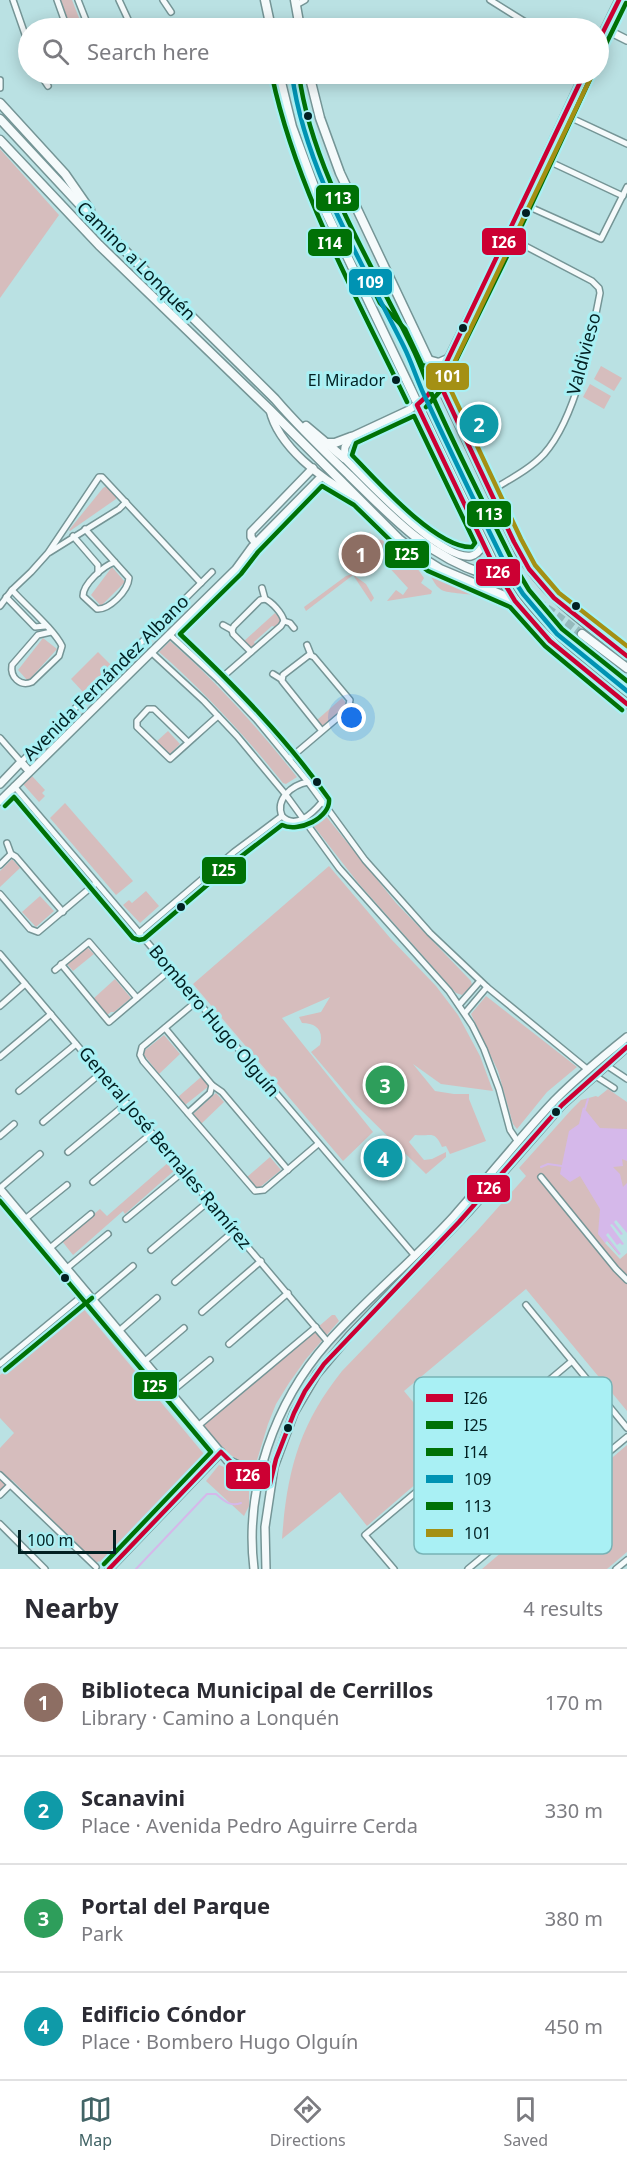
<!DOCTYPE html>
<meta charset="utf-8">
<style>
:root{--surface:#fff;--page:#f7f7f7;--text:#2b2b33;--muted:#7c7c81;--line:#e1e1e2;--accent:#426466}
body{margin:0;font-family:"Noto Sans",sans-serif;background:var(--page);color:var(--text)}
.scale{position:absolute;left:18px;bottom:15px;width:98px;box-sizing:border-box;padding-left:6px;border:3px solid #022022;border-top:0;font-size:16px;line-height:21px;white-space:nowrap;color:#022022;-webkit-text-stroke:4px #a9f0f4;paint-order:stroke}
.you{position:absolute;left:352px;top:718px;width:21px;height:21px;margin:-15px;border:4px solid #fff;border-radius:50%;background:#1a73e8;box-shadow:0 0 0 9px #1a73e833}
.badge{display:grid;place-items:center;width:39px;height:39px;border-radius:50%;background:var(--accent);color:#fff;font-size:20px;font-weight:700}
.pin{position:absolute;translate:-50% -50%;border:3px solid #fff;box-shadow:0 2px 6px #0006}
.list{margin:0;padding:0;list-style:none}
h2{display:flex;justify-content:space-between;align-items:center;height:78px;margin:0;padding:0 24px;font-size:26px}
h2 small{font-size:20px;font-weight:400;color:var(--muted)}
.list li{display:grid;grid-template-columns:39px 1fr auto;gap:18px;align-items:center;box-sizing:border-box;height:108px;padding:0 24px;border-top:2px solid var(--line)}
.list b{display:block;font-size:22px;white-space:nowrap}
.list p{margin:0;font-size:20px;white-space:nowrap;color:var(--muted)}
.list em{font-size:20px;font-style:normal;color:var(--muted)}
.icon{flex:none;width:33px;height:33px;fill:none;stroke:currentColor;stroke-width:2;stroke-linecap:round;stroke-linejoin:round}
.map{position:relative;flex:none;width:627px;height:1569px;overflow:hidden}
.search{position:absolute;background:var(--surface);box-shadow:0 3px 15px #0003;left:18px;right:18px;top:18px;height:66px;display:flex;align-items:center;gap:15px;box-sizing:border-box;padding:0 21px;border-radius:33px;color:var(--muted);font-size:22px}
.sheet{height:510px;background:var(--surface)}
nav{display:flex;justify-content:space-around;align-items:center;box-sizing:border-box;height:84px;border-top:2px solid var(--line);background:var(--surface);font-size:16px;color:var(--muted)}
nav a{display:grid;justify-items:center;gap:3px}
nav .on{color:var(--accent)}
.map>svg:first-child{display:block}
</style>
<div class="map">
<svg width="627" height="1569" viewBox="0 0 627 1569">
<rect width="100%" height="100%" fill="#bae1e3"/>
<!-- green -->
<g fill="#d6bdbd">
<path d="M59,0H72L83,28H69Z"/>
<path d="M0,149L59,215L0,298Z"/>
<path d="M601,366L622,378L614,391L594,379Z"/>
<path d="M590,384L611,396L604,409L583,397Z"/>
<path d="M108,485L117,496L116,499L70,531L69,530L103,488Z"/>
<path d="M375,525C383,532 391,541 399,548C425,569 457,582 488,594L487,596C479,595 448,593 444,591C431,586 432,569 419,564C411,561 404,562 397,555C387,546 388,536 374,526Z"/>
<path d="M370,532L373,539L382,540C395,551 400,564 417,568L424,578L421,583L432,591L431,594L387,601L396,590L403,595L408,588L364,540Z"/>
<path d="M112,567L125,582L101,606L91,595Z"/>
<path d="M352,574L366,584L374,598L371,602L353,575L306,611L304,607L346,576Z"/>
<path d="M275,613L282,620L275,627L272,626L254,642L255,644L251,648L244,641Z"/>
<path d="M43,638L57,649L28,681L18,670Z"/>
<path d="M170,641C217,682 258,728 297,777L286,784L283,783C245,736 205,692 159,652Z"/>
<path d="M98,652L111,665L83,692L71,679Z"/>
<path d="M342,698L348,705L323,727L317,720Z"/>
<path d="M168,731L180,744L169,755L156,742Z"/>
<path d="M32,776L45,790L42,793L45,796L39,802L23,784Z"/>
<path d="M65,803L133,881L116,895L50,818Z"/>
<path d="M321,810L396,903L471,981L472,985L462,995L456,993L359,884L309,820Z"/>
<path d="M12,859L20,868L0,887V871Z"/>
<path d="M329,866L391,939L436,986L458,1015L480,1056L493,1091L441,1084L413,1064L435,1091L454,1094H469V1099L486,1141L450,1154L446,1146L442,1147C434,1129 431,1137 415,1135L409,1142L424,1160L432,1159L446,1152V1157L426,1174L356,1105L311,1052L320,1045C324,1030 316,1023 302,1023L299,1017L321,1012L330,997L282,1018L373,1132L343,1161L193,984Z"/>
<path d="M146,891L159,906L140,923L123,905L129,900L132,903Z"/>
<path d="M40,896L54,911L36,927L22,912Z"/>
<path d="M87,947L94,954L73,971L67,964Z"/>
<path d="M115,979L131,998L114,1012H111L107,1015L93,999Z"/>
<path d="M486,996L577,1067L547,1092L517,1129L513,1124L498,1071L471,1014Z"/>
<path d="M164,1035L180,1054L159,1074L144,1055V1051Z"/>
<path d="M201,1077L209,1086L185,1105L178,1097Z"/>
<path d="M608,1089L627,1102V1411L526,1289L404,1391L454,1451L367,1526L340,1492L282,1539C287,1471 299,1425 342,1371L477,1231L526,1176L519,1168L572,1109L581,1100L596,1096L598,1097Z"/>
<path d="M216,1093L224,1102L201,1124L193,1114Z"/>
<path d="M270,1157L281,1170L259,1188L255,1187L247,1177Z"/>
<path d="M170,1161L176,1169L125,1214L123,1211L73,1255L62,1241L100,1209L107,1216Z"/>
<path d="M82,1307L208,1459L102,1564L99,1561L96,1563L12,1480L0,1492V1448L14,1433L0,1418V1375Z"/>
<path d="M332,1315H335L339,1321L306,1359L289,1383L276,1404L268,1424L257,1460L249,1467C230,1458 217,1442 204,1427L205,1424Z"/>
<path d="M627,1445V1552L607,1569H482Z"/>
<path d="M219,1465L224,1467L249,1486V1506L244,1516L206,1481Z"/>
</g>
<!-- water -->
<path fill="#d5b8ea" d="M583,1107L600,1128L627,1129V1161L622,1159L623,1166L613,1167L620,1174L623,1187L627,1183V1249L620,1256L608,1241L605,1243L598,1234L600,1209L580,1176L570,1182L560,1174L569,1131L579,1124Z"/>
<!-- pier -->
<path fill="#bae1e3" d="M616,1220L627,1233V1253L620,1259L605,1243L607,1241L619,1255L621,1254L606,1235L608,1233L617,1245L620,1243L622,1245L624,1244L610,1225L612,1224L621,1235L623,1234L614,1222Z"/>
<g fill="none" stroke-linecap="round" stroke-linejoin="round">
<!-- stream -->
<g stroke="#d5b8ea" stroke-width="2">
<path d="M585,1109L588,1099"/>
<path d="M541,1167L548,1164L562,1166"/>
<path d="M136,1569L207,1494H216C224,1501 230,1507 241,1503"/>
</g>
<!-- primary-tunnel -->
<path stroke="#95babc" stroke-width="8" stroke-dasharray="8 4" stroke-linecap="butt" d="M484,574C521,587 550,610 582,634"/>
<!-- street casing -->
<g stroke="#759596" stroke-width="8">
<g id="street">
<path d="M13,0L28,43"/>
<path d="M57,0L67,28"/>
<path d="M78,0L89,28"/>
<path d="M119,0L132,28"/>
<path d="M163,0L171,12"/>
<path d="M490,0L535,28"/>
<path d="M296,5L305,0"/>
<path d="M40,74L48,86"/>
<path d="M0,80V88"/>
<path d="M565,115L627,144"/>
<path d="M544,159L623,196"/>
<path d="M523,204L601,239L627,187"/>
<path d="M491,491C508,480 529,470 544,454C576,418 591,340 600,293L599,288L592,281L508,237"/>
<path d="M85,529L129,578C128,591 109,610 97,609L83,596C83,584 103,566 115,562"/>
<path d="M73,536L98,565V573"/>
<path d="M50,552L119,509L126,502"/>
<path d="M262,588L265,599"/>
<path d="M12,590C25,605 54,629 62,646L59,656L32,682C20,687 10,677 12,665L38,635L51,632"/>
<path d="M6,597L35,627L45,626"/>
<path d="M0,606L12,590L31,572L48,553L99,477H102L201,583"/>
<path d="M223,625L232,630"/>
<path d="M169,634L219,680L256,719L308,782L365,860L430,933L487,987L587,1069"/>
<path d="M307,645L311,655"/>
<path d="M151,652L204,701L237,736L286,795L339,868L449,991L472,1025L484,1049L499,1089L510,1130L518,1142"/>
<path d="M251,652L233,634L232,630L234,626L260,600L265,599C272,602 282,613 284,621L290,623L294,628"/>
<path d="M273,674L281,679"/>
<path d="M219,680L281,626L284,621"/>
<path d="M350,705L358,710"/>
<path d="M0,738L21,762L212,572"/>
<path d="M188,742L154,709H148L137,721V727L170,759C186,745 202,730 218,716"/>
<path d="M289,759L348,709L350,700L314,657L309,655L283,675L282,681L322,731"/>
<path d="M308,782C292,785 275,799 282,816C295,830 312,814 322,802"/>
<path d="M14,786L415,1256"/>
<path d="M7,843L11,854L16,857L63,912"/>
<path d="M0,865L11,854"/>
<path d="M0,894L30,929L38,932L96,883"/>
<path d="M139,933L234,852L282,816"/>
<path d="M0,954L328,1342"/>
<path d="M61,964L109,1022L170,970"/>
<path d="M55,970L89,942L137,998"/>
<path d="M197,1001L142,1047L140,1055L143,1061L255,1191L264,1190L318,1144"/>
<path d="M459,1005L480,981"/>
<path d="M0,1006L25,984"/>
<path d="M465,1013L487,987"/>
<path d="M165,1028L212,1085L210,1093L188,1113"/>
<path d="M0,1057L51,1014"/>
<path d="M606,1065L627,1079"/>
<path d="M594,1075L614,1088"/>
<path d="M212,1085L222,1092L288,1170"/>
<path d="M19,1091L76,1044"/>
<path d="M43,1122L101,1073"/>
<path d="M0,1136L14,1124"/>
<path d="M68,1152L127,1103"/>
<path d="M541,1177L616,1269L627,1280"/>
<path d="M93,1182L152,1133"/>
<path d="M0,1188L40,1154"/>
<path d="M25,1219L67,1185"/>
<path d="M126,1219L184,1171"/>
<path d="M50,1248L91,1214"/>
<path d="M151,1250L209,1201"/>
<path d="M67,1268L108,1234"/>
<path d="M175,1282L235,1230"/>
<path d="M93,1300L133,1266"/>
<path d="M526,1305L627,1428"/>
<path d="M202,1312L261,1261"/>
<path d="M119,1331L157,1298"/>
<path d="M229,1344L288,1293"/>
<path d="M145,1361L184,1328"/>
<path d="M0,1364L87,1292"/>
<path d="M171,1392L210,1360"/>
<path d="M199,1425L316,1327"/>
<path d="M466,1450L525,1521"/>
<path d="M0,1475L96,1567"/>
<path d="M0,1495L10,1485"/>
<path d="M0,1524L45,1569"/>
<path d="M394,1569L365,1535L572,1361"/>
<path d="M468,1569L627,1437"/>
<path d="M616,1569L627,1560"/>
</g>
</g>
<!-- secondary casing -->
<g stroke="#759596" stroke-width="10">
<g id="secondary">
<path d="M605,29L627,40"/>
<path d="M598,43L619,0"/>
<path d="M270,410C278,446 322,480 354,496"/>
<path d="M256,544L251,537V532L313,468"/>
<path d="M484,544C481,549 477,555 471,556C441,561 366,479 344,458L345,447L351,437L409,410L425,398L435,386L508,237L584,74"/>
<path d="M0,784L21,762L29,771"/>
<path d="M0,801L236,569L252,547L321,477"/>
<path d="M0,1189L232,1466L245,1476L270,1484"/>
<path d="M232,1462L254,1472L272,1475"/>
<path d="M109,1569L221,1452"/>
<path d="M254,1569C244,1488 275,1402 328,1342C367,1298 414,1260 454,1216C488,1178 520,1137 555,1100C578,1077 602,1057 627,1037"/>
<path d="M266,1569L265,1527L274,1467L294,1413L317,1374L349,1336L470,1210L562,1105L627,1047"/>
</g>
</g>
<!-- primary casing -->
<g stroke="#759596" stroke-width="11">
<g id="primary">
<path d="M265,0L271,28"/>
<path d="M295,0L300,28"/>
<path d="M279,74L292,127L315,189L501,578C532,631 580,666 627,704"/>
<path d="M309,74L320,118L340,173L519,551C544,596 587,624 627,656"/>
<path d="M0,103L65,174L90,210"/>
<path d="M0,119L95,221L275,399C298,426 323,450 349,475C391,516 426,555 484,574"/>
<path d="M0,140L99,245L270,410L399,539L424,559L440,569L514,600"/>
<path d="M428,360L439,363L448,359"/>
<path d="M306,426L344,458"/>
<path d="M326,443H335L351,437"/>
<path d="M582,634L627,668"/>
</g>
</g>
<!-- street -->
<use href="#street" stroke="#f5fafb" stroke-width="5"/>
<!-- secondary -->
<use href="#secondary" stroke="#f5fafb" stroke-width="7"/>
<!-- primary -->
<use href="#primary" stroke="#f5fafb" stroke-width="8"/>
<!-- bus-1 casing -->
<g stroke="#a9f0f4" stroke-width="9">
<g id="bus-1">
<path d="M598,42L619,0"/>
<path d="M584,74L438,380L428,395L417,405L494,566L515,601L550,641L627,704"/>
<path d="M438,380L514,542L529,569L554,598L627,656"/>
<path d="M109,1569L221,1452L242,1473L270,1484L276,1459L294,1413L305,1391L324,1364L459,1222L562,1105L627,1047"/>
</g>
</g>
<!-- bus-2 casing -->
<g stroke="#a9f0f4" stroke-width="9">
<g id="bus-2">
<path d="M5,806L14,797L133,938L139,940L144,939L239,858L282,825C298,833 331,818 329,799C286,738 234,685 180,634L241,574L258,552L322,486L354,505L394,544L428,571L510,607L545,646L622,710"/>
<path d="M0,1201L211,1452L104,1564"/>
<path d="M5,1370L92,1298"/>
</g>
</g>
<!-- bus-3 casing -->
<g stroke="#a9f0f4" stroke-width="9">
<g id="bus-3">
<path d="M605,46L626,3"/>
<path d="M272,76C296,189 357,298 407,402"/>
<path d="M365,272L380,303L405,329L422,365L438,370L451,366"/>
<path d="M426,407L442,389L515,240L591,77"/>
<path d="M414,416L475,543L472,547C437,549 376,480 352,455L356,443Z"/>
</g>
</g>
<!-- bus-4 casing -->
<g stroke="#a9f0f4" stroke-width="9">
<path id="bus-4" d="M292,74C304,167 362,263 404,347C413,365 418,384 427,401C454,459 482,517 510,574L523,594L557,634L627,691"/>
</g>
<!-- bus-5 casing -->
<g stroke="#a9f0f4" stroke-width="9">
<path id="bus-5" d="M299,74C311,168 371,262 412,347C420,363 426,381 433,397C459,456 489,513 517,570L529,590L562,629L627,681"/>
</g>
<!-- bus-6 casing -->
<g stroke="#a9f0f4" stroke-width="9">
<path id="bus-6" d="M591,77L446,380L521,539L535,565L559,593L627,646"/>
</g>
<!-- bus-1 -->
<use href="#bus-1" stroke="#c03" stroke-width="4.5"/>
<!-- bus-2 -->
<use href="#bus-2" stroke="#007106" stroke-width="4.5"/>
<!-- bus-3 -->
<use href="#bus-3" stroke="#007106" stroke-width="4.5"/>
<!-- bus-4 -->
<use href="#bus-4" stroke="#0093b3" stroke-width="4.5"/>
<!-- bus-5 -->
<use href="#bus-5" stroke="#007106" stroke-width="4.5"/>
<!-- bus-6 -->
<use href="#bus-6" stroke="#a49014" stroke-width="4.5"/>
</g>
<!-- markers -->
<g fill="#022022" stroke="#a9f0f4" stroke-width="2">
<circle cx="308" cy="116" r="5"/>
<circle cx="526" cy="213" r="5"/>
<circle cx="463" cy="328" r="5"/>
<circle cx="396" cy="380" r="5"/>
<circle cx="576" cy="606" r="5"/>
<circle cx="317" cy="782" r="5"/>
<circle cx="181" cy="907" r="5"/>
<circle cx="556" cy="1112" r="5"/>
<circle cx="65" cy="1278" r="5"/>
<circle cx="288" cy="1428" r="5"/>
</g>
<g text-anchor="middle" stroke-width="6" stroke-linejoin="round" paint-order="stroke">
<!-- bus labels -->
<g font-size="16" fill="#022022" stroke="#a9f0f4" text-anchor="end">
<text x="385" y="386">El Mirador</text>
</g>
<!-- street labels -->
<g font-size="18" fill="#022022" stroke="#a9f0f4">
<text transform="translate(136 261) rotate(45)" y="6">Camino a Lonquén</text>
<text transform="translate(584 354) rotate(-75)" y="6">Valdivieso</text>
<text transform="translate(106 678) rotate(-45)" y="6">Avenida Fernández Albano</text>
<text transform="translate(214 1021) rotate(50)" y="6">Bombero Hugo Olguín</text>
<text transform="translate(165 1148) rotate(50)" y="6">General José Bernales Ramírez</text>
</g>
</g>
<!-- legend -->
<rect x="414" y="1377" width="198" height="177" rx="9" fill="#a9f0f4" stroke="#77b2b5" stroke-width="1.5"/>
<rect x="426" y="1394" width="27" height="8" fill="#c03"/>
<rect x="426" y="1421" width="27" height="8" fill="#007106"/>
<rect x="426" y="1448" width="27" height="8" fill="#007106"/>
<rect x="426" y="1475" width="27" height="8" fill="#0093b3"/>
<rect x="426" y="1502" width="27" height="8" fill="#007106"/>
<rect x="426" y="1529" width="27" height="8" fill="#a49014"/>
<g font-size="16" fill="#022022">
<text x="464" y="1404">I26</text>
<text x="464" y="1431">I25</text>
<text x="464" y="1458">I14</text>
<text x="464" y="1485">109</text>
<text x="464" y="1512">113</text>
<text x="464" y="1539">101</text>
</g>
<g stroke="#a9f0f4" stroke-width="2">
<rect x="315" y="184" width="45" height="28" rx="6" fill="#007106"/>
<rect x="481" y="227" width="46" height="29" rx="6" fill="#c03"/>
<rect x="307" y="228" width="46" height="29" rx="6" fill="#007106"/>
<rect x="348" y="268" width="45" height="28" rx="6" fill="#0093b3"/>
<rect x="425" y="362" width="45" height="29" rx="6" fill="#a49014"/>
<rect x="466" y="500" width="46" height="28" rx="6" fill="#007106"/>
<rect x="384" y="540" width="46" height="29" rx="6" fill="#007106"/>
<rect x="475" y="558" width="46" height="29" rx="6" fill="#c03"/>
<rect x="201" y="856" width="46" height="29" rx="6" fill="#007106"/>
<rect x="466" y="1174" width="45" height="29" rx="6" fill="#c03"/>
<rect x="133" y="1371" width="45" height="29" rx="6" fill="#007106"/>
<rect x="225" y="1461" width="46" height="29" rx="6" fill="#c03"/>
</g>
<g font-size="16" text-anchor="middle" font-weight="bold" fill="#fff">
<text x="338" y="204">113</text>
<text x="504" y="248">I26</text>
<text x="330" y="249">I14</text>
<text x="370" y="288">109</text>
<text x="448" y="382">101</text>
<text x="489" y="520">113</text>
<text x="407" y="560">I25</text>
<text x="498" y="578">I26</text>
<text x="224" y="876">I25</text>
<text x="489" y="1194">I26</text>
<text x="155" y="1392">I25</text>
<text x="248" y="1481">I26</text>
</g>
</svg>
<div class="scale">100 m</div>
<div class="you"></div>
<div class="pin badge" style="left:361px;top:554px;background:#8d6e63">1</div>
<div class="pin badge" style="left:479px;top:424px;background:#0f9aa8">2</div>
<div class="pin badge" style="left:385px;top:1085px;background:#2e9e5b">3</div>
<div class="pin badge" style="left:383px;top:1158px;background:#0f9aa8">4</div>
<div class="search"><svg class="icon" aria-label="search" viewBox="0 0 24 24"><circle cx="10" cy="10" r="6"/><path d="M15 15l6 6"/></svg>Search here</div>
</div>
<section class="sheet">
<h2>Nearby<small>4 results</small></h2>
<ul class="list">
<li><span class="badge" style="background:#8d6e63">1</span><div><b>Biblioteca Municipal de Cerrillos</b><p>Library · Camino a Lonquén</p></div><em>170 m</em></li>
<li><span class="badge" style="background:#0f9aa8">2</span><div><b>Scanavini</b><p>Place · Avenida Pedro Aguirre Cerda</p></div><em>330 m</em></li>
<li><span class="badge" style="background:#2e9e5b">3</span><div><b>Portal del Parque</b><p>Park</p></div><em>380 m</em></li>
<li><span class="badge" style="background:#0f9aa8">4</span><div><b>Edificio Cóndor</b><p>Place · Bombero Hugo Olguín</p></div><em>450 m</em></li>
</ul>
</section>
<nav>
<a class="on"><svg class="icon" aria-label="map" viewBox="0 0 24 24"><path d="M3 6l6-2 6 2 6-2v14l-6 2-6-2-6 2zM9 4v14M15 6v14"/></svg>Map</a>
<a><svg class="icon" aria-label="directions" viewBox="0 0 24 24"><path d="M12 3l9 9-9 9-9-9zM9 14v-3h6M13 9l2 2-2 2"/></svg>Directions</a>
<a><svg class="icon" aria-label="saved" viewBox="0 0 24 24"><path d="M7 4h10v16l-5-4-5 4z"/></svg>Saved</a>
</nav>
